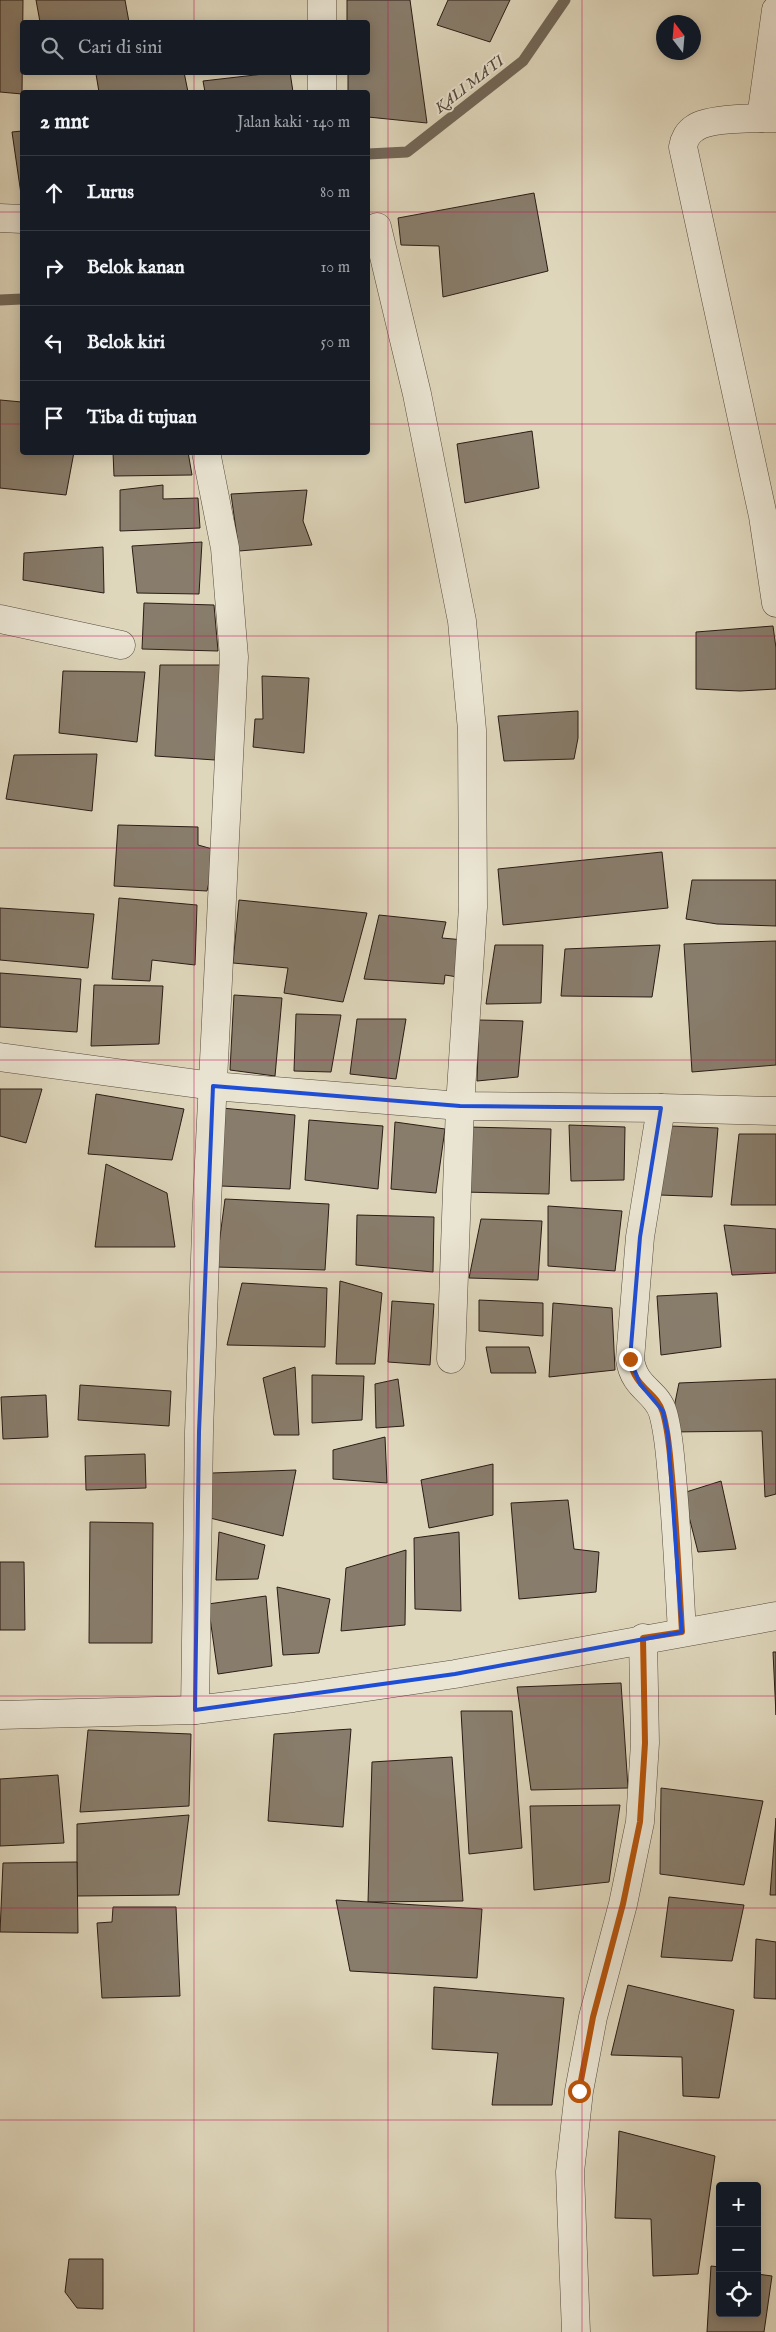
<!DOCTYPE html>
<html lang="id">
<meta charset="utf-8">
<style>
:root{--surface:#171b24;--page:#242831;--text:#f1f3f6;--muted:#9ea1a6;--line:#363941}
body{margin:0;font-family:"IM FELL English",serif;background:var(--page);color:var(--text)}
.controls{position:absolute;right:15px;bottom:15px;display:grid;overflow:hidden;border-radius:5px;box-shadow:0 2px 12px #0003}
.controls button{width:45px;height:45px;display:grid;place-items:center;padding:0;border:0;border-bottom:1px solid var(--line);background:var(--surface);color:var(--text);font:25px sans-serif}
.compass{position:absolute;left:656px;top:15px;width:45px;height:45px;border-radius:50%;background:var(--surface);box-shadow:0 2px 12px #0003;rotate:344deg}
.stop{position:absolute;width:15px;height:15px;margin:-11px;border:4px solid #b45309;border-radius:50%;background:#fff}
.stop.end{background:#b45309;border-color:#fff;box-shadow:0 1px 5px #0008}
.list{margin:0;padding:0;list-style:none}
h2{display:flex;justify-content:space-between;align-items:center;height:65px;margin:0;padding:0 20px;font-size:21px}
h2 small{font-size:16px;font-weight:400;color:var(--muted)}
.list li{display:grid;grid-template-columns:32px 1fr auto;gap:15px;align-items:center;box-sizing:border-box;height:75px;padding:0 20px;border-top:1px solid var(--line)}
.list b{display:block;font-size:19px;white-space:nowrap}
.list em{font-size:16px;font-style:normal;color:var(--muted)}
.icon{flex:none;width:28px;height:28px;fill:none;stroke:currentColor;stroke-width:2;stroke-linecap:round;stroke-linejoin:round}
.map{position:relative;flex:none;width:776px;height:2332px;overflow:hidden}
.search{position:absolute;background:var(--surface);box-shadow:0 2px 12px #0003;left:20px;top:20px;width:350px;height:55px;display:flex;align-items:center;gap:12px;box-sizing:border-box;padding:0 18px;border-radius:5px;color:var(--muted);font-size:19px}
.panel{position:absolute;background:var(--surface);box-shadow:0 2px 12px #0003;left:20px;top:90px;width:350px;height:365px;border-radius:5px}
.map>svg:first-child{display:block}
</style>
<div class="map">
<svg width="776" height="2332" viewBox="0 0 776 2332">
<rect width="100%" height="100%" fill="#dfd7bc"/>
<filter id="stains"><feTurbulence type="fractalNoise" baseFrequency=".004" numOctaves="4"/><feColorMatrix values="0 0 0 0 .2 0 0 0 0 .09 0 0 0 0 .02 0 0 0 .5 -.17"/></filter>
<radialGradient id="worn" r=".72"><stop offset=".6" stop-color="#630" stop-opacity="0"/><stop offset="1" stop-color="#630" stop-opacity=".3"/></radialGradient>
<g fill="none" stroke-linecap="round" stroke-linejoin="round">
<!-- stream -->
<g stroke="#716657" stroke-width="11">
<path d="M368,154L407,152L523,61L565,0"/>
<path d="M0,300L22,299"/>
</g>
</g>
<!-- building -->
<g fill="#887d6c" stroke="#2a1c15">
<path d="M0,0H23L22,94L0,92Z"/>
<path d="M36,0H125L129,22H40Z"/>
<path d="M347,0H410L427,123L368,117V92H348V72H368V22H347Z"/>
<path d="M448,0H510L490,42L437,25Z"/>
<path d="M106,72H184L188,92H99L96,74Z"/>
<path d="M281,72H290L293,92H205L203,81Z"/>
<path d="M22,131V201L12,132Z"/>
<path d="M534,193L548,271L443,297L439,246L401,245L398,218Z"/>
<path d="M0,400L22,402V452H74L66,495L0,488Z"/>
<path d="M532,431L539,488L465,503L457,444Z"/>
<path d="M113,452H188L192,475L114,476Z"/>
<path d="M163,485V499L198,498L200,528L120,531V490Z"/>
<path d="M307,490L303,521L312,545L239,551L231,494Z"/>
<path d="M202,542L199,594L137,593L132,546Z"/>
<path d="M103,547L104,593L23,580L24,553Z"/>
<path d="M144,603L214,605L218,651L142,649Z"/>
<path d="M773,626L776,648V689L740,691L696,689V632Z"/>
<path d="M160,665H224L215,760L155,756Z"/>
<path d="M63,671L145,672L137,742L59,733Z"/>
<path d="M262,676L309,678L304,753L253,747L255,719H263Z"/>
<path d="M578,711V738L574,759L504,761L498,716Z"/>
<path d="M97,754L92,811L6,799L14,755Z"/>
<path d="M118,825L198,827V845L216,850L207,891L114,886Z"/>
<path d="M662,852L668,908L503,925L498,869Z"/>
<path d="M692,880H776V926L717,924L686,919Z"/>
<path d="M119,898L197,905L195,965L152,960L150,981L112,979Z"/>
<path d="M239,900L367,913L343,1002L284,993L288,968L233,963Z"/>
<path d="M0,908L94,914L88,968L0,960Z"/>
<path d="M379,915L446,922L442,938L464,940V978L445,975L444,984L364,979Z"/>
<path d="M776,941V1065L692,1072L684,944Z"/>
<path d="M495,945H543L541,1003L486,1004Z"/>
<path d="M660,945L652,997L561,996L565,949Z"/>
<path d="M0,973L81,979L77,1032L0,1027Z"/>
<path d="M94,985L163,986L159,1044L91,1046Z"/>
<path d="M234,995L282,998L275,1076L230,1070Z"/>
<path d="M296,1014L341,1015L331,1072L294,1071Z"/>
<path d="M357,1019H406L396,1079L350,1074Z"/>
<path d="M479,1020L523,1021L518,1077L477,1081Z"/>
<path d="M0,1089H42L26,1143L0,1136Z"/>
<path d="M96,1094L184,1109L172,1160L88,1154Z"/>
<path d="M222,1108L295,1115L290,1189L221,1186Z"/>
<path d="M309,1120L383,1126L378,1189L305,1180Z"/>
<path d="M395,1122L445,1129L436,1193L391,1189Z"/>
<path d="M569,1125L625,1127L624,1180L571,1181Z"/>
<path d="M670,1126L718,1128L712,1197L660,1195Z"/>
<path d="M468,1127L551,1129L549,1194L463,1192Z"/>
<path d="M739,1134H776V1205H731Z"/>
<path d="M106,1164L167,1193L175,1247H95Z"/>
<path d="M225,1199L329,1204L325,1270L216,1267Z"/>
<path d="M548,1206L622,1211L615,1271L548,1266Z"/>
<path d="M357,1215L434,1217L433,1272L356,1265Z"/>
<path d="M481,1219L542,1221L538,1280L469,1278Z"/>
<path d="M724,1225L776,1229V1273L732,1275Z"/>
<path d="M340,1281L382,1293L375,1364H336Z"/>
<path d="M242,1283L327,1288L325,1347L227,1345Z"/>
<path d="M717,1293L721,1347L661,1355L657,1296Z"/>
<path d="M479,1300L543,1303V1336L479,1331Z"/>
<path d="M392,1301L434,1304L430,1365L388,1362Z"/>
<path d="M553,1303L612,1308L615,1370L549,1377Z"/>
<path d="M486,1347H529L536,1373H491Z"/>
<path d="M295,1367L299,1435H274L263,1378Z"/>
<path d="M312,1375L364,1376L362,1420L312,1423Z"/>
<path d="M398,1379L404,1426L376,1428L375,1384Z"/>
<path d="M776,1379V1494L765,1497L762,1431L669,1432L679,1383Z"/>
<path d="M80,1385L171,1391L169,1426L78,1420Z"/>
<path d="M46,1395L48,1437L3,1439L1,1397Z"/>
<path d="M385,1437L387,1483L333,1479V1450Z"/>
<path d="M145,1454L146,1488L86,1490L85,1456Z"/>
<path d="M493,1464V1515L429,1528L421,1480Z"/>
<path d="M296,1470L283,1536L210,1518L212,1473Z"/>
<path d="M721,1481L736,1549L698,1552L683,1493Z"/>
<path d="M568,1500L574,1549L599,1552L596,1592L519,1599L511,1503Z"/>
<path d="M90,1522L153,1523L152,1643H89Z"/>
<path d="M219,1532L265,1545L258,1579L216,1580Z"/>
<path d="M459,1532L461,1611L415,1609L414,1538Z"/>
<path d="M406,1550L405,1625L341,1631L346,1568Z"/>
<path d="M0,1562H24L25,1630H0Z"/>
<path d="M277,1587L330,1599L319,1653L283,1655Z"/>
<path d="M266,1596L272,1666L218,1674L208,1604Z"/>
<path d="M773,1652H776V1715Z"/>
<path d="M621,1683L628,1788L531,1790L517,1687Z"/>
<path d="M461,1711H512L522,1848L469,1854Z"/>
<path d="M351,1729L343,1827L268,1821L274,1734Z"/>
<path d="M88,1730L191,1734L189,1806L80,1812Z"/>
<path d="M452,1757L463,1901L368,1902L372,1762Z"/>
<path d="M58,1775L64,1843L0,1846V1779Z"/>
<path d="M661,1788L763,1801L744,1885L660,1874Z"/>
<path d="M620,1805L609,1882L534,1890L530,1806Z"/>
<path d="M189,1815L179,1895L77,1896V1824Z"/>
<path d="M776,1818V1895H770Z"/>
<path d="M77,1862L78,1933L0,1932L3,1863Z"/>
<path d="M669,1897L744,1905L732,1961L661,1957Z"/>
<path d="M336,1900L482,1909L477,1978L350,1971Z"/>
<path d="M113,1907H176L180,1996L102,1998L97,1923L112,1922Z"/>
<path d="M756,1939L776,1942V1999L754,1998Z"/>
<path d="M628,1985L734,2010L719,2098L683,2096L682,2057L611,2055Z"/>
<path d="M434,1987L564,1998L552,2105H492L498,2053L432,2049Z"/>
<path d="M619,2131L715,2156L698,2274L653,2276L651,2219L615,2218Z"/>
<path d="M69,2259H103V2309L77,2308L65,2292Z"/>
<path d="M711,2266L720,2267V2313H757V2274L772,2276L764,2332H707Z"/>
</g>
<g fill="none" stroke-linecap="round" stroke-linejoin="round">
<!-- minor casing -->
<g stroke="#574b3f" stroke-width="29">
<g id="minor">
<path d="M322,0V22"/>
<path d="M322,72V92"/>
<path d="M761,118L776,10"/>
<path d="M776,118C759,118 708,118 695,128C688,132 684,140 683,147L763,516L776,603"/>
<path d="M0,218L22,219"/>
<path d="M377,227L417,394L462,621L472,730L473,907L460,1106L451,1359"/>
<path d="M0,619L121,645"/>
<path d="M0,1057L213,1086L460,1106L661,1108L776,1111"/>
<path d="M661,1108L640,1237L630,1359C634,1389 657,1391 663,1413C669,1434 670,1456 672,1477C677,1529 679,1581 682,1632"/>
<path d="M195,1710L199,1432L207,1202L234,657L225,548L206,452"/>
<path d="M0,1715L195,1710L293,1698L455,1674L776,1616"/>
<path d="M576,2332L570,2172L579,2091L593,2017L623,1904L640,1822L645,1743L643,1638"/>
</g>
</g>
<!-- minor -->
<use href="#minor" stroke="#eae5d3" stroke-width="28"/>
</g>
<g fill="none" stroke-linecap="round" stroke-linejoin="round">
<!-- route -->
<path stroke="#b45309" stroke-width="6" d="M579,2091L593,2017L623,1904L640,1822L645,1743L643,1638L682,1632C679,1581 677,1529 672,1477C670,1456 669,1434 663,1413C657,1391 634,1389 630,1359"/>
</g>
<!-- marked area -->
<path fill="none" stroke="#1d4ed8" stroke-width="4" stroke-linejoin="round" d="M213,1086L460,1106L661,1108L640,1237L630,1359L640,1384L663,1411L668,1435L682,1632L455,1674L195,1710L199,1432Z"/>
<!-- grid -->
<path fill="none" stroke="#c2185b" stroke-width="1" stroke-opacity="0.55" d="M194,0V22M388,0V2332M582,0V2332M194,72V92M0,212H22M368,212H776M0,424H22M368,424H776M194,452V2332M0,636H776M0,848H776M0,1060H776M0,1272H776M0,1484H776M0,1696H776M0,1908H776M0,2120H776"/>
<g text-anchor="middle" stroke-width="4" stroke-linejoin="round" paint-order="stroke">
<!-- water labels -->
<g font-size="15" font-style="italic" fill="#54473c" stroke="#eae5d3">
<text transform="translate(469 84) rotate(-38)" y="5">KALI MATI</text>
</g>
</g>
<rect width="100%" height="100%" filter="url(#stains)"/>
<rect width="100%" height="100%" fill="url(#worn)"/>
</svg>
<div class="controls">
<button>+</button>
<button>−</button>
<button><svg class="icon" aria-label="locate" viewBox="0 0 24 24"><circle cx="12" cy="12" r="6"/><path d="M12 2v4M12 18v4M2 12h4M18 12h4"/></svg></button>
</div>
<svg class="compass" viewBox="-18 -18 36 36"><path d="M0-13l5 13h-10z" fill="#e53935"/><path d="M0 13l5-13h-10z" fill="#9ea1a6"/></svg>
<div class="stop" style="left:579px;top:2091px"></div>
<div class="stop end" style="left:630px;top:1359px"></div>
<div class="search"><svg class="icon" aria-label="search" viewBox="0 0 24 24"><circle cx="10" cy="10" r="6"/><path d="M15 15l6 6"/></svg>Cari di sini</div>
<section class="panel">
<h2>2 mnt<small>Jalan kaki · 140 m</small></h2>
<ul class="list">
<li><svg class="icon" aria-label="ahead" viewBox="0 0 24 24"><path d="M12 20V5M6 11l6-6 6 6"/></svg><div><b>Lurus</b></div><em>80 m</em></li>
<li><svg class="icon" aria-label="right" viewBox="0 0 24 24"><path d="M7 20v-9h11M14 6l5 5-5 5"/></svg><div><b>Belok kanan</b></div><em>10 m</em></li>
<li><svg class="icon" aria-label="left" viewBox="0 0 24 24"><path d="M17 20v-9H6M10 6l-5 5 5 5"/></svg><div><b>Belok kiri</b></div><em>50 m</em></li>
<li><svg class="icon" aria-label="arrive" viewBox="0 0 24 24"><path d="M6 21V4h12l-3 4 3 4H6"/></svg><div><b>Tiba di tujuan</b></div></li>
</ul>
</section>
</div>
